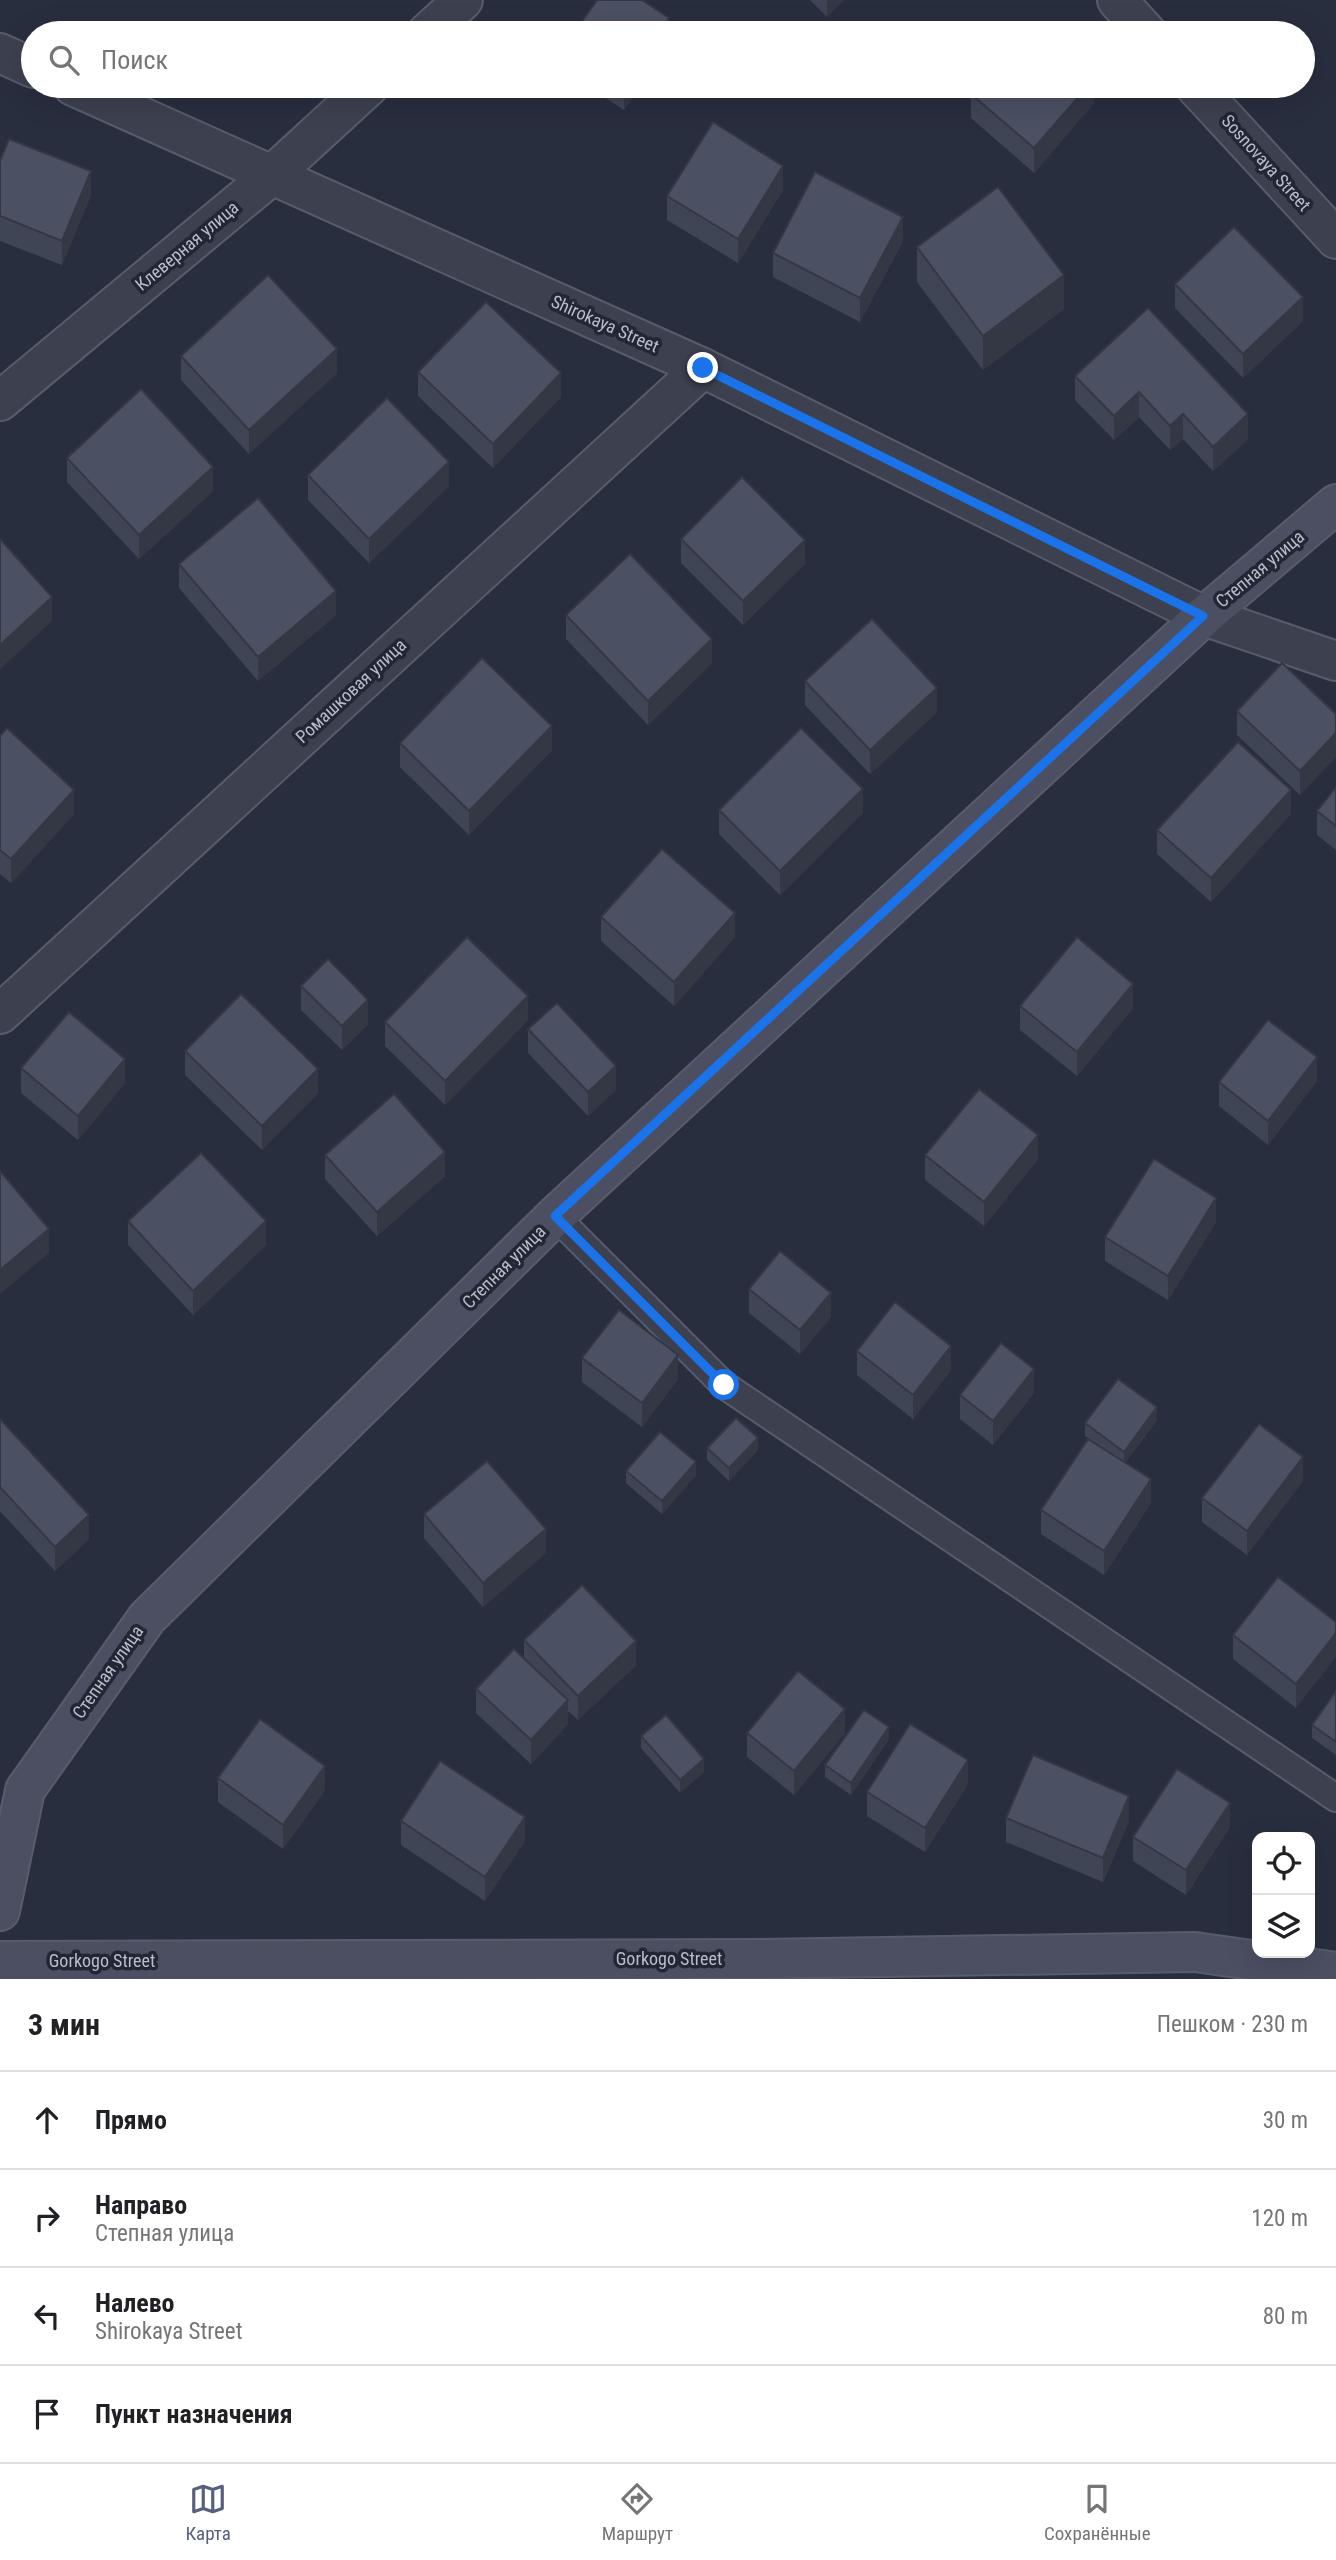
<!DOCTYPE html>
<html lang="ru">
<meta charset="utf-8">
<style>
:root{--surface:#fff;--page:#f2f2f2;--text:#202124;--muted:#757577;--line:#e0e0e0;--accent:#575e7e}
body{margin:0;font-family:"Roboto Condensed",sans-serif;background:var(--page);color:var(--text)}
.controls{position:absolute;right:21px;bottom:21px;display:grid;overflow:hidden;border-radius:14px;box-shadow:0 7px 28px #0002}
.controls button{width:63px;height:63px;display:grid;place-items:center;padding:0;border:0;border-bottom:2px solid var(--line);background:var(--surface);color:var(--text);font:35px sans-serif}
.stop{position:absolute;width:21px;height:21px;margin:-16px;border:5px solid #1a73e8;border-radius:50%;background:#fff}
.stop.end{background:#1a73e8;border-color:#fff;box-shadow:0 2px 7px #0008}
.list{margin:0;padding:0;list-style:none}
h2{display:flex;justify-content:space-between;align-items:center;height:91px;margin:0;padding:0 28px;font-size:30px}
h2 small{font-size:23px;font-weight:400;color:var(--muted)}
.list li{display:grid;grid-template-columns:46px 1fr auto;gap:21px;align-items:center;box-sizing:border-box;height:98px;padding:0 28px;border-top:2px solid var(--line)}
.list b{display:block;font-size:26px;white-space:nowrap}
.list p{margin:0;font-size:23px;white-space:nowrap;color:var(--muted)}
.list em{font-size:23px;font-style:normal;color:var(--muted)}
.icon{flex:none;width:38px;height:38px;fill:none;stroke:currentColor;stroke-width:2;stroke-linecap:round;stroke-linejoin:round}
.map{position:relative;flex:none;width:1336px;height:1979px;overflow:hidden}
.search{position:absolute;background:var(--surface);box-shadow:0 7px 28px #0002;left:21px;right:21px;top:21px;height:77px;display:flex;align-items:center;gap:18px;box-sizing:border-box;padding:0 24px;border-radius:38px;color:var(--muted);font-size:26px}
.sheet{height:483px;background:var(--surface)}
nav{display:flex;justify-content:space-around;align-items:center;box-sizing:border-box;height:98px;border-top:2px solid var(--line);background:var(--surface);font-size:19px;color:var(--muted)}
nav a{display:grid;justify-items:center;gap:4px}
nav .on{color:var(--accent)}
.map>svg:first-child{display:block}
</style>
<div class="map">
<svg width="1336" height="1979" viewBox="0 0 1336 1979">
<rect width="100%" height="100%" fill="#292e3f"/>
<g fill="none" stroke-linecap="round" stroke-linejoin="round">
<!-- lane casing -->
<g stroke="#585c6a" stroke-width="30">
<path id="lane" d="M555,1216L724,1385L1336,1798"/>
</g>
<!-- street casing -->
<g stroke="#585c6a" stroke-width="42">
<g id="street">
<path d="M1117,0L1147,33"/>
<path d="M427,33L463,0"/>
<path d="M0,53L33,68"/>
<path d="M73,86L703,368L1204,616L1336,661"/>
<path d="M1195,86L1336,239"/>
<path d="M0,401L272,175L369,86"/>
<path d="M0,1014L703,368"/>
</g>
</g>
<!-- secondary casing -->
<g stroke="#585c6a" stroke-width="42">
<g id="secondary">
<path d="M0,1911L25,1790L147,1618L555,1216L1204,616L1336,504"/>
<path d="M0,1961L762,1959L1195,1952L1336,1972"/>
</g>
</g>
<!-- lane -->
<use href="#lane" stroke="#3d414f" stroke-width="26"/>
<!-- street -->
<use href="#street" stroke="#3d414f" stroke-width="38"/>
<!-- secondary -->
<use href="#secondary" stroke="#4c4f62" stroke-width="38"/>
</g>
<!-- wall -->
<g fill="#404555">
<path d="M810,0H844L827,17Z"/>
<path d="M588,86H640L624,110Z"/>
<path d="M1094,86V103L1034,173L971,118V94Z"/>
<path d="M0,161L91,195L62,265L0,241Z"/>
<path d="M783,190L738,263L667,220V196Z"/>
<path d="M903,241L860,322L773,277V253Z"/>
<path d="M917,247L1064,309L983,370L917,282Z"/>
<path d="M1175,284L1303,321L1243,378L1175,308Z"/>
<path d="M1148,308L1248,439L1213,471L1183,439L1170,450L1139,417L1114,440L1075,400V376Z"/>
<path d="M181,356L337,373L249,454L181,380Z"/>
<path d="M418,372L561,397L493,468L418,396Z"/>
<path d="M67,458L213,491L139,559L67,482Z"/>
<path d="M308,475L449,486L369,563L308,500Z"/>
<path d="M681,539L805,564L743,625L681,563Z"/>
<path d="M179,564L336,615L258,681L179,588Z"/>
<path d="M566,615L712,663L648,725L566,639Z"/>
<path d="M805,681L937,712L870,774L805,705Z"/>
<path d="M1237,711L1336,714L1300,795L1237,735Z"/>
<path d="M0,736L74,814L11,883L0,874Z"/>
<path d="M400,743L552,750L469,835L400,767Z"/>
<path d="M1336,787V850L1317,835V811Z"/>
<path d="M719,810L863,813L780,895L719,834Z"/>
<path d="M1291,814L1211,902L1157,854V830Z"/>
<path d="M601,917L735,937L674,1006L601,941Z"/>
<path d="M301,986L368,1024L342,1050L301,1010Z"/>
<path d="M1020,1006L1133,1008L1077,1076L1020,1030Z"/>
<path d="M528,1020L445,1105L385,1046V1022Z"/>
<path d="M528,1029L616,1090L588,1116L528,1053Z"/>
<path d="M185,1051L318,1093L262,1150L185,1075Z"/>
<path d="M21,1068L125,1083L78,1140L21,1093Z"/>
<path d="M1317,1081L1268,1145L1219,1106V1082Z"/>
<path d="M325,1155L445,1176L377,1236L325,1179Z"/>
<path d="M925,1155L1038,1159L984,1226L925,1180Z"/>
<path d="M128,1221L266,1245L193,1315L128,1245Z"/>
<path d="M1216,1222L1168,1300L1105,1261V1237Z"/>
<path d="M749,1289L831,1317L800,1354L749,1313Z"/>
<path d="M857,1351L951,1370L913,1419L857,1375Z"/>
<path d="M582,1358L678,1379L642,1427L582,1382Z"/>
<path d="M1034,1393L993,1445L960,1419V1395Z"/>
<path d="M0,1419L89,1539L55,1571L0,1511Z"/>
<path d="M1157,1420L1125,1463L1151,1503L1104,1575L1041,1534V1510L1096,1443L1085,1436V1423Z"/>
<path d="M707,1448L758,1450L729,1481L707,1460Z"/>
<path d="M626,1471L696,1475L662,1514L626,1483Z"/>
<path d="M1303,1481L1247,1555L1202,1522V1498Z"/>
<path d="M424,1514L546,1553L483,1607L424,1538Z"/>
<path d="M1336,1622L1296,1708L1233,1659V1635Z"/>
<path d="M524,1640L636,1665L578,1720L568,1711V1724L531,1764L476,1713V1689L524,1659Z"/>
<path d="M1336,1691V1755L1312,1738V1725Z"/>
<path d="M747,1733H845L794,1795L747,1757Z"/>
<path d="M641,1736L704,1772L680,1793L641,1748Z"/>
<path d="M889,1739L851,1795L825,1777V1765Z"/>
<path d="M218,1778L325,1790L283,1849L218,1802Z"/>
<path d="M968,1784L925,1852L867,1816V1792Z"/>
<path d="M1006,1818L1129,1821L1103,1882L1006,1842Z"/>
<path d="M401,1821L525,1841L485,1901L401,1845Z"/>
<path d="M1230,1827L1186,1895L1133,1861V1837Z"/>
</g>
<!-- shaded-wall -->
<g fill="#343845">
<path d="M827,0H844L827,17Z"/>
<path d="M669,18V33H659Z"/>
<path d="M624,86H640L624,110Z"/>
<path d="M1088,86H1094V103L1034,173V148Z"/>
<path d="M783,166V190L738,263V239Z"/>
<path d="M91,171V195L62,265V241Z"/>
<path d="M903,217V241L860,322V298Z"/>
<path d="M1064,275V309L983,370V336Z"/>
<path d="M1303,297V321L1243,378V354Z"/>
<path d="M337,349V373L249,454V430Z"/>
<path d="M561,373V397L493,468V444Z"/>
<path d="M1139,392V417L1114,440V416Z"/>
<path d="M1183,414V439L1170,450V426Z"/>
<path d="M1248,414V439L1213,471V447Z"/>
<path d="M449,462V486L369,563V539Z"/>
<path d="M213,467V491L139,559V535Z"/>
<path d="M805,540V564L743,625V601Z"/>
<path d="M336,591V615L258,681V657Z"/>
<path d="M52,597V621L0,669V645Z"/>
<path d="M712,639V663L648,725V701Z"/>
<path d="M937,688V712L870,774V750Z"/>
<path d="M552,726V750L469,835V811Z"/>
<path d="M1336,733V757L1300,795V771Z"/>
<path d="M863,789V813L780,895V871Z"/>
<path d="M74,790V814L11,883V859Z"/>
<path d="M1291,790V814L1211,902V878Z"/>
<path d="M735,913V937L674,1006V982Z"/>
<path d="M1133,984V1008L1077,1076V1052Z"/>
<path d="M528,996V1020L445,1105V1081Z"/>
<path d="M368,1000V1024L342,1050V1026Z"/>
<path d="M1317,1057V1081L1268,1145V1121Z"/>
<path d="M125,1059V1083L78,1140V1116Z"/>
<path d="M616,1066V1090L588,1116V1092Z"/>
<path d="M318,1069V1093L262,1150V1126Z"/>
<path d="M1038,1135V1159L984,1226V1202Z"/>
<path d="M445,1152V1176L377,1236V1212Z"/>
<path d="M1216,1198V1222L1168,1300V1276Z"/>
<path d="M266,1221V1245L193,1315V1291Z"/>
<path d="M49,1229V1253L0,1294V1270Z"/>
<path d="M831,1293V1317L800,1354V1330Z"/>
<path d="M951,1346V1370L913,1419V1395Z"/>
<path d="M678,1355V1379L642,1427V1403Z"/>
<path d="M1034,1369V1393L993,1445V1421Z"/>
<path d="M1157,1407V1420L1124,1464V1452Z"/>
<path d="M758,1438V1450L729,1481V1468Z"/>
<path d="M1303,1457V1481L1247,1555V1531Z"/>
<path d="M696,1462V1475L662,1514V1501Z"/>
<path d="M1151,1479V1503L1104,1575V1551Z"/>
<path d="M89,1515V1539L55,1571V1547Z"/>
<path d="M546,1529V1553L483,1607V1583Z"/>
<path d="M1336,1633V1657L1296,1708V1684Z"/>
<path d="M636,1641V1665L578,1720V1696Z"/>
<path d="M568,1700V1724L531,1764V1740Z"/>
<path d="M845,1709V1733L794,1795V1771Z"/>
<path d="M889,1727V1739L851,1795V1783Z"/>
<path d="M704,1759V1772L680,1793V1780Z"/>
<path d="M968,1760V1784L925,1852V1828Z"/>
<path d="M325,1766V1790L283,1849V1825Z"/>
<path d="M1129,1796V1821L1103,1882V1858Z"/>
<path d="M1230,1803V1827L1186,1895V1870Z"/>
<path d="M525,1817V1841L485,1901V1877Z"/>
</g>
<!-- building -->
<g fill="#4b5063" stroke="#343845" stroke-width="2">
<path d="M597,0H642L669,18L659,33H574Z"/>
<path d="M1031,24L1042,33H1023Z"/>
<path d="M978,86H1088L1034,148L971,94Z"/>
<path d="M713,122L783,166L738,239L667,196Z"/>
<path d="M9,139L91,171L62,241L0,216V161Z"/>
<path d="M815,172L903,217L860,298L773,253Z"/>
<path d="M998,187L1064,275L983,336L917,247Z"/>
<path d="M1234,227L1303,297L1243,354L1175,284Z"/>
<path d="M268,275L337,349L249,430L181,356Z"/>
<path d="M486,302L561,373L493,444L418,372Z"/>
<path d="M1148,308L1248,414L1213,447L1183,414L1170,426L1139,392L1114,416L1075,376Z"/>
<path d="M141,389L213,467L139,535L67,458Z"/>
<path d="M387,398L449,462L369,539L308,475Z"/>
<path d="M742,477L805,540L743,601L681,539Z"/>
<path d="M258,498L336,591L258,657L179,564Z"/>
<path d="M0,539L52,597L0,645Z"/>
<path d="M630,554L712,639L648,701L566,615Z"/>
<path d="M872,619L937,688L870,750L805,681Z"/>
<path d="M482,658L552,726L469,811L400,743Z"/>
<path d="M1282,663L1336,714V733L1300,771L1237,711Z"/>
<path d="M7,728L74,790L11,859L0,850V736Z"/>
<path d="M801,728L863,789L780,871L719,810Z"/>
<path d="M1238,742L1291,790L1211,878L1157,830Z"/>
<path d="M1336,787V826L1317,811Z"/>
<path d="M662,849L735,913L674,982L601,917Z"/>
<path d="M467,937L528,996L445,1081L385,1022Z"/>
<path d="M1077,937L1133,984L1077,1052L1020,1006Z"/>
<path d="M328,959L368,1000L342,1026L301,986Z"/>
<path d="M241,994L318,1069L262,1126L185,1051Z"/>
<path d="M557,1003L616,1066L588,1092L528,1029Z"/>
<path d="M69,1012L125,1059L78,1116L21,1068Z"/>
<path d="M1268,1020L1317,1057L1268,1121L1219,1082Z"/>
<path d="M979,1089L1038,1135L984,1202L925,1155Z"/>
<path d="M394,1094L445,1152L377,1212L325,1155Z"/>
<path d="M201,1153L266,1221L193,1291L128,1221Z"/>
<path d="M1154,1159L1216,1198L1168,1276L1105,1237Z"/>
<path d="M0,1171L49,1229L0,1270Z"/>
<path d="M780,1251L831,1293L800,1330L749,1289Z"/>
<path d="M895,1302L951,1346L913,1395L857,1351Z"/>
<path d="M619,1310L678,1355L642,1403L582,1358Z"/>
<path d="M1001,1343L1034,1369L993,1421L960,1395Z"/>
<path d="M1118,1379L1157,1407L1124,1452L1085,1423Z"/>
<path d="M736,1418L758,1438L729,1468L707,1448Z"/>
<path d="M0,1419L89,1515L55,1547L0,1487Z"/>
<path d="M1259,1424L1303,1457L1247,1531L1202,1498Z"/>
<path d="M660,1432L696,1462L662,1501L626,1471Z"/>
<path d="M1088,1439L1151,1479L1104,1551L1041,1510Z"/>
<path d="M487,1461L546,1529L483,1583L424,1514Z"/>
<path d="M1278,1577L1336,1622V1633L1296,1684L1233,1635Z"/>
<path d="M582,1585L636,1641L578,1696L524,1640Z"/>
<path d="M514,1649L568,1700L531,1740L476,1689Z"/>
<path d="M798,1671L845,1709L794,1771L747,1733Z"/>
<path d="M1336,1691V1742L1312,1725Z"/>
<path d="M864,1710L889,1727L851,1783L825,1765Z"/>
<path d="M666,1715L704,1759L680,1780L641,1736Z"/>
<path d="M260,1719L325,1766L283,1825L218,1778Z"/>
<path d="M910,1724L968,1760L925,1828L867,1792Z"/>
<path d="M1033,1755L1129,1796L1103,1858L1006,1818Z"/>
<path d="M440,1761L525,1817L485,1877L401,1821Z"/>
<path d="M1177,1769L1230,1803L1186,1870L1133,1837Z"/>
</g>
<g fill="none" stroke-linecap="round" stroke-linejoin="round">
<!-- route -->
<path stroke="#1a73e8" stroke-width="9" d="M703,368L1203,616L555,1216L724,1385"/>
</g>
<g text-anchor="middle" stroke-width="7" stroke-linejoin="round" paint-order="stroke">
<!-- street labels -->
<g font-size="18" fill="#babdca" stroke="#222635">
<text transform="translate(1266 163) rotate(48)" y="6">Sosnovaya Street</text>
<text transform="translate(187 246) rotate(-40)" y="6">Клеверная улица</text>
<text transform="translate(605 324) rotate(24)" y="6">Shirokaya Street</text>
<text transform="translate(1260 569) rotate(-40)" y="6">Степная улица</text>
<text transform="translate(351 691) rotate(-43)" y="6">Ромашковая улица</text>
<text transform="translate(504 1267) rotate(-45)" y="6">Степная улица</text>
<text transform="translate(108 1672) rotate(-55)" y="6">Степная улица</text>
<text x="669" y="1965">Gorkogo Street</text>
<text x="102" y="1967">Gorkogo Street</text>
</g>
</g>
</svg>
<div class="controls">
<button><svg class="icon" aria-label="locate" viewBox="0 0 24 24"><circle cx="12" cy="12" r="6"/><path d="M12 2v4M12 18v4M2 12h4M18 12h4"/></svg></button>
<button><svg class="icon" aria-label="layers" viewBox="0 0 24 24"><path d="M12 4l9 5-9 5-9-5zM3 14l9 5 9-5"/></svg></button>
</div>
<div class="stop" style="left:724px;top:1385px"></div>
<div class="stop end" style="left:703px;top:368px"></div>
<div class="search"><svg class="icon" aria-label="search" viewBox="0 0 24 24"><circle cx="10" cy="10" r="6"/><path d="M15 15l6 6"/></svg>Поиск</div>
</div>
<section class="sheet">
<h2>3 мин<small>Пешком · 230 m</small></h2>
<ul class="list">
<li><svg class="icon" aria-label="ahead" viewBox="0 0 24 24"><path d="M12 20V5M6 11l6-6 6 6"/></svg><div><b>Прямо</b></div><em>30 m</em></li>
<li><svg class="icon" aria-label="right" viewBox="0 0 24 24"><path d="M7 20v-9h11M14 6l5 5-5 5"/></svg><div><b>Направо</b><p>Степная улица</p></div><em>120 m</em></li>
<li><svg class="icon" aria-label="left" viewBox="0 0 24 24"><path d="M17 20v-9H6M10 6l-5 5 5 5"/></svg><div><b>Налево</b><p>Shirokaya Street</p></div><em>80 m</em></li>
<li><svg class="icon" aria-label="arrive" viewBox="0 0 24 24"><path d="M6 21V4h12l-3 4 3 4H6"/></svg><div><b>Пункт назначения</b></div></li>
</ul>
</section>
<nav>
<a class="on"><svg class="icon" aria-label="map" viewBox="0 0 24 24"><path d="M3 6l6-2 6 2 6-2v14l-6 2-6-2-6 2zM9 4v14M15 6v14"/></svg>Карта</a>
<a><svg class="icon" aria-label="directions" viewBox="0 0 24 24"><path d="M12 3l9 9-9 9-9-9zM9 14v-3h6M13 9l2 2-2 2"/></svg>Маршрут</a>
<a><svg class="icon" aria-label="saved" viewBox="0 0 24 24"><path d="M7 4h10v16l-5-4-5 4z"/></svg>Сохранённые</a>
</nav>
